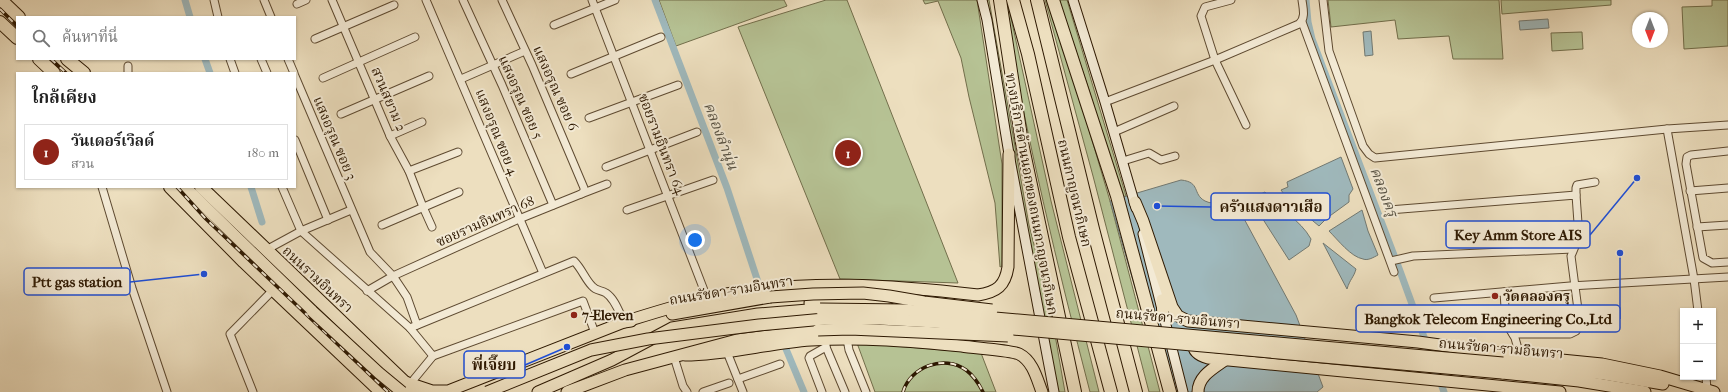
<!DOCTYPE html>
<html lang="th">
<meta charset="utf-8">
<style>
:root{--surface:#fff;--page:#f6f6f6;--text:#222;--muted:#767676;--line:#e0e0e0;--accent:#8f2418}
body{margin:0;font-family:"IM FELL French Canon","Noto Serif Thai",serif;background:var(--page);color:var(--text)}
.controls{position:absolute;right:12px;bottom:12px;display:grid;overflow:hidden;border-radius:0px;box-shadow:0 1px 3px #0004}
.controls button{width:36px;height:36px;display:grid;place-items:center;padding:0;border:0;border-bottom:1px solid var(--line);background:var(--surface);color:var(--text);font:20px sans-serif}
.compass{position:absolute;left:1632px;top:12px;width:36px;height:36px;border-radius:50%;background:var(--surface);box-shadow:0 1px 3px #0004;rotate:180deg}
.you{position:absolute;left:695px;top:240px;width:14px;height:14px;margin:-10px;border:3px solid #fff;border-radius:50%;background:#1a73e8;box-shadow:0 0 0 6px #1a73e833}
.badge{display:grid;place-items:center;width:26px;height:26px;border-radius:50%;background:var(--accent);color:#fff;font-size:13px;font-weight:700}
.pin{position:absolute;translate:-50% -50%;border:2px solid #fff;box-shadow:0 1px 4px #0006}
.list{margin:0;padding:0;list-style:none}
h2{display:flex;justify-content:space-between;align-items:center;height:52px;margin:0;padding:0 16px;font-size:17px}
h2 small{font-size:13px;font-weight:400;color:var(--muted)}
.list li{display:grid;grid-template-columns:26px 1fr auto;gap:12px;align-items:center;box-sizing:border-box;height:56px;margin:0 8px 8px;padding:0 8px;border:1px solid var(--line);border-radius:0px}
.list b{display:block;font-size:15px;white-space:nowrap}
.list p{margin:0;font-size:13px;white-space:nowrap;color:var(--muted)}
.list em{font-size:13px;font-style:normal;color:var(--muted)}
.icon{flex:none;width:22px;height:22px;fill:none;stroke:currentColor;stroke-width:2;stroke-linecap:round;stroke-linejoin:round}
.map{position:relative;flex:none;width:1728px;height:392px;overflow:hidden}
.search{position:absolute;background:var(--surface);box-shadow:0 1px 3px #0004;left:16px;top:16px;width:280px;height:44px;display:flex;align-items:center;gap:10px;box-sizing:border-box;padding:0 14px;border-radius:0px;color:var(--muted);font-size:15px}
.panel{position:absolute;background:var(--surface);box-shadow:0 1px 3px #0004;left:16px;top:72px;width:280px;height:116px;border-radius:0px}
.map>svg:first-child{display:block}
</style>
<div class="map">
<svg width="1728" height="392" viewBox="0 0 1728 392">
<rect width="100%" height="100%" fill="#eddfbf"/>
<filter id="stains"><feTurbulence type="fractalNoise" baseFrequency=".005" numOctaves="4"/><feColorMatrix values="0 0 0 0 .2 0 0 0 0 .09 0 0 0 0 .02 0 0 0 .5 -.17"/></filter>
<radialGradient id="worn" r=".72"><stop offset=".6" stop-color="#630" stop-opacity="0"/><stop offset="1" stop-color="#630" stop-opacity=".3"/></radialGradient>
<!-- green -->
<g fill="#b6c294" stroke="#726e4b">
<path d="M659,0H784L787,6L676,46Z"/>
<path d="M826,0H847L958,283L840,279L738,27Z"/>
<path d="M923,0H977L1002,164V266L1000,267L995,203L969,97L961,58L938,1L925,4Z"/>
<path d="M986,0H989L1029,225L1051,312L1065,392H1058L1036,284Z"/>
<path d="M1045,0H1048L1079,96L1110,201L1160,392H1149L1093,176Z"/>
<path d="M1059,0H1067L1126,196L1121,197L1089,90Z"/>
<path d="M1328,0H1499L1503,59H1453L1449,36L1398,39L1395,20L1331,27Z"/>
<path d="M1501,0H1611V5L1502,14Z"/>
<path d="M1712,0H1728V46L1684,49L1682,7L1712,6Z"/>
<path d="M1009,9L1051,201L1099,392H1090C1057,265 1027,139 1004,10Z"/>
<path d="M1582,32L1583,49L1552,51L1551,33Z"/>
<path d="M857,343L981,353L996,392H875Z"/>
</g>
<!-- water -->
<g fill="#9fb9bd" stroke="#727972">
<path d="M1548,19L1549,28L1520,30L1519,21Z"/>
<path d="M1371,31L1373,55L1365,56L1363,32Z"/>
<path d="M1341,157L1353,189L1349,195V202L1327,218L1319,226L1289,201L1281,190L1288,187L1287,182Z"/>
<path d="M1181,180C1201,182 1192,194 1205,201C1216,207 1225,196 1235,202L1296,315L1323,387L1317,392H1165L1110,201Z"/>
<path d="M1265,192C1278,209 1300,219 1311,239L1309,246L1289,260L1250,199Z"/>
<path d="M1362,210L1368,231L1378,255C1374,257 1368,261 1363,259C1351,257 1338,240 1329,231Z"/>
<path d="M1323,243L1356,269C1354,277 1350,279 1347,289Z"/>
</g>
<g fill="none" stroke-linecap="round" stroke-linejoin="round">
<!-- canal -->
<g stroke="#9fb9bd" stroke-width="7">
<path d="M185,0L190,17"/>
<path d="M655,0L727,188L758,282"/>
<path d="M1306,0L1308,22L1312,39L1400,271L1444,392"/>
<path d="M205,59L210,73"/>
<path d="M251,187L262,222"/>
<path d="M786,349L804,392"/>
</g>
<!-- street casing -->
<g stroke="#5e4a31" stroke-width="9">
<g id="street">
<path d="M214,0L218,17"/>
<path d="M264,0L271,17"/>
<path d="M332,0L390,136L409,171L423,207L432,227"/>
<path d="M426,0L543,273"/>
<path d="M463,0L502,85L553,205"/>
<path d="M592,0L707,298"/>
<path d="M1231,0L1205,7L1201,16L1215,60L1299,24C1306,18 1303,8 1302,0"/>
<path d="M1323,0L1329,51L1363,146L1369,154L1375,158L1667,129L1728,125"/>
<path d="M297,4L306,0"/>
<path d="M1302,22L1394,272"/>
<path d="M554,25L615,0"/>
<path d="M315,39L394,5"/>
<path d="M230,59L235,73"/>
<path d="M261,59L267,73"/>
<path d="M288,59L294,73"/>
<path d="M128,66V73"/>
<path d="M571,74L661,37"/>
<path d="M295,76L370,252L393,276L407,297L417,325"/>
<path d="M323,78L415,37"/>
<path d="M461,79L525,51"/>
<path d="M1105,102L1215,60L1246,125"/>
<path d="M341,114L429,76"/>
<path d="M589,118L678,85"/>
<path d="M1667,129L1694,279L1698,311"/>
<path d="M1114,132L1174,106"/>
<path d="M390,136L422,122"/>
<path d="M295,140L328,220"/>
<path d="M1728,151L1691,155L1687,157L1686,164L1703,258L1712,263L1728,262"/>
<path d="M1123,161L1149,153L1161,160L1175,156"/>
<path d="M606,167L697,132"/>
<path d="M409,171L458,152"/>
<path d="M102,187L132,288L167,392"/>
<path d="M282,187L301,231L410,328L433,356"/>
<path d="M1690,191L1728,188"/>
<path d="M581,194L607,184"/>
<path d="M1576,195V188L1577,185L1595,182"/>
<path d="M627,210L713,180"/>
<path d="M1389,210L1576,195L1579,237L1571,256L1580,325L1576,331L1570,334H1513"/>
<path d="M382,225L459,192"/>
<path d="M1697,227L1728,225"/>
<path d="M266,250L301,231L351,210"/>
<path d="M1391,261L1413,256L1573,249"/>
<path d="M367,291L393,276L519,219L581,194L584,192V188L532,65L502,0"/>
<path d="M1504,292L1506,323L1515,338L1520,356"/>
<path d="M1434,298L1570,286L1728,277"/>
<path d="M410,328L574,261C582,269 585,279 592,286C596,291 601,290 606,293C615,299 619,312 624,322"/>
<path d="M847,339L849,350L866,392"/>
<path d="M826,347L845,392"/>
<path d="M727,352L743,392"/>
<path d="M674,357L683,386L687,392"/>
<path d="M1706,377L1707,389"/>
<path d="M738,379L780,364"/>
<path d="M410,384L433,356L583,301L595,333"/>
<path d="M253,392L230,334L274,289"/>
<path d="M703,392L729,383"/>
<path d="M822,392L809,358L810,356L826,347V340"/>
</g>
</g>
<!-- secondary casing -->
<g stroke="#2e1902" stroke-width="11">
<g id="secondary">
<path d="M982,0L987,20L1009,154L1054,392"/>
<path d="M1073,0L1105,102L1136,208"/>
<path d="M1143,234L1183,392"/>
</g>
</g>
<!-- primary casing -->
<g stroke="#2e1902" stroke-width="13">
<g id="primary">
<path d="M185,187L312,311"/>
<path d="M1135,202L1143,221L1172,307L1178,316L1188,321L1418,342L1520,356L1602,364L1660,376L1714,392"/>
<path d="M810,303L870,301L890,298"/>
<path d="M672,314L770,297"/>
<path d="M1163,315L1162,300L1165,299L1169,302"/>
<path d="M624,322C656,312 687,302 720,295C806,279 892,285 978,295C997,292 1005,286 1008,267L1009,154"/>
<path d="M1194,337C1191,349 1197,355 1208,358L1560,392"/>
<path d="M685,355C727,355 768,343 811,340C862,337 911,341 962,346C973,348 1011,350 1019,354C1033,361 1037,379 1042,392"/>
<path d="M1503,363L1604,374L1663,384"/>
<path d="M1502,373L1579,381L1645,392"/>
<path d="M405,382L432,391H448L624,322L631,321"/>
<path d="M538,392L612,360L672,328L758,314L820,309"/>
<path d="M567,392L625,370L737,340L818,330"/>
<path d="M1198,392C1198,376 1214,368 1225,360"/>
</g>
</g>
<!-- highway casing -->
<g stroke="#2e1902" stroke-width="14">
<g id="highway">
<path d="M1,0L19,17"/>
<path d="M1000,0L1022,143L1075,392"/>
<path d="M1013,0L1028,54L1069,237L1111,392"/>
<path d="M1037,0L1093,229L1136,392"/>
<path d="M1053,0L1117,196L1170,392"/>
<path d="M0,22L17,38"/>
<path d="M39,59L54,73"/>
<path d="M67,59L84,73"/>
<path d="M170,187L244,262L381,392"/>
<path d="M201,187L415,392"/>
</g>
</g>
<!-- street -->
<use href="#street" stroke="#f3ead5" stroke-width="7"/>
<!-- secondary -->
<use href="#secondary" stroke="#f3ead5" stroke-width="9"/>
<!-- primary -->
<use href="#primary" stroke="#eddfbf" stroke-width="11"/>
<!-- highway -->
<use href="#highway" stroke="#eddfbf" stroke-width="12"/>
<!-- rail casing -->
<g stroke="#2e1902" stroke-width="3.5">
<g id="rail">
<path d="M0,9L17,26"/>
<path d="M51,59L66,73"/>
<path d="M177,187L206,219L388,392"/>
<path d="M903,392C910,367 944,354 966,370C974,376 979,384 983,392"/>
</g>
</g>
<!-- rail -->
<use href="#rail" stroke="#f3ead5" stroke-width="2" stroke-dasharray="6" stroke-linecap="butt"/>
<!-- primary-bridge casing -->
<g stroke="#2e1902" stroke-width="13" stroke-linecap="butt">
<g id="primary-bridge">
<path d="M770,297L813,294L863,293L889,296L924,302L992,310"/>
<path d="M820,309L905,310L1503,363"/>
<path d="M312,311L379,373L402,392"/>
<path d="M818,330L850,329L1008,336"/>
<path d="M487,392L591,350L648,339L759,325L824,319H880L935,322L1502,373"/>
</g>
</g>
<!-- primary-bridge -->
<use href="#primary-bridge" stroke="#eddfbf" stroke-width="11"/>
</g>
<!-- markers -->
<g fill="#8f2418" stroke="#f3ead5" stroke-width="1.5">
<circle cx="1495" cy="296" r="4"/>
<circle cx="574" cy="315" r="4"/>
</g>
<g text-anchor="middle" stroke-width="4" stroke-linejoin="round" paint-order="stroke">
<!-- street labels -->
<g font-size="14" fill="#2e1902" stroke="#f3ead5">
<text transform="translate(556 88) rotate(66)" y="5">แสงอรุณ ซอย 6</text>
<text transform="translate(521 97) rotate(66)" y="5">แสงอรุณ ซอย 5</text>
<text transform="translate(389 99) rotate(67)" y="5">สวนสยาม 2</text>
<text transform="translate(497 132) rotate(68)" y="5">แสงอรุณ ซอย 4</text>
<text transform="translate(335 138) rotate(67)" y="5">แสงอรุณ ซอย 3</text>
<text transform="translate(662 144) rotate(69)" y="5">ซอยรามอินทรา 64</text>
<text transform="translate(1075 193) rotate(77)" y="5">ถนนกาญจนาภิเษก</text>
<text transform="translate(1032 194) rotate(80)" y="5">ทางบริการด้านนอกของถนนกาญจนาภิเษก</text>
<text transform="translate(485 221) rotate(-24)" y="5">ซอยรามอินทรา 68</text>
<text transform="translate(318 279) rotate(43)" y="5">ถนนรามอินทรา</text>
<text transform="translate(731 290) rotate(-9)" y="5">ถนนรัชดา-รามอินทรา</text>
<text transform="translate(1178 318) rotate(5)" y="5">ถนนรัชดา-รามอินทรา</text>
<text transform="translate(1501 348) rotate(5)" y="5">ถนนรัชดา-รามอินทรา</text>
</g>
<!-- poi labels -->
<g font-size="14" font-weight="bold" fill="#2e1902" stroke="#f3ead5" text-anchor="start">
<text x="1503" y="301">วัดคลองครุ</text>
<text x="582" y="320">7-Eleven</text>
</g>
<!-- water labels -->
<g font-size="15" font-style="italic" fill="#565143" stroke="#f3ead5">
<text transform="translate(721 136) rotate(69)" y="5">คลองลำนุ่น</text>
<text transform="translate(1384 192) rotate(69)" y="5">คลองครุ</text>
</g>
</g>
<!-- callouts -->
<path fill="none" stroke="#1d4ed8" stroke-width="1.5" d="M1157 206L1211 207M1637 178L1590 235M204 274L130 282M1620 253L1620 319M567 347L525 365"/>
<g fill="#1d4ed8" stroke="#f3ead5" stroke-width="1.5">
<circle cx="1157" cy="206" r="4"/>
<circle cx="1637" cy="178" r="4"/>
<circle cx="204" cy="274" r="4"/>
<circle cx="1620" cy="253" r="4"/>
<circle cx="567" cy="347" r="4"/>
</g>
<g fill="#f3ead5" stroke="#1d4ed8" stroke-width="1.5">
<rect x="1211" y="193" width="119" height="27" rx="4"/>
<rect x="1446" y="221" width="144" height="27" rx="4"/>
<rect x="24" y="268" width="106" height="27" rx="4"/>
<rect x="1356" y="305" width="264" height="27" rx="4"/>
<rect x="464" y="351" width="61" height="27" rx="4"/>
</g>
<g font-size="15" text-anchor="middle" font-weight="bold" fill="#2e1902">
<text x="1271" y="212">ครัวแสงดาวเสือ</text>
<text x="1518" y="240">Key Amm Store AIS</text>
<text x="77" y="287">Ptt gas station</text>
<text x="1488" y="324">Bangkok Telecom Engineering Co.,Ltd</text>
<text x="494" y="370">พี่เจี๊ยบ</text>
</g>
<rect width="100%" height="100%" filter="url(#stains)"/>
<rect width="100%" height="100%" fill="url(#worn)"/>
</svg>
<div class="controls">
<button>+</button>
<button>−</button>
</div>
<svg class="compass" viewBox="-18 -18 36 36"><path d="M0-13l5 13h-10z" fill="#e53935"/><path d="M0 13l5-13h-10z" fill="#767676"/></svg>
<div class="you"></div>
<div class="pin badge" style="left:848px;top:153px">1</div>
<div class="search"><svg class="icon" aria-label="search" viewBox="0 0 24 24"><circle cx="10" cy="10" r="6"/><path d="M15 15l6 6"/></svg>ค้นหาที่นี่</div>
<section class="panel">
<h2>ใกล้เคียง<small></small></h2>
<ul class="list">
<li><span class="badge">1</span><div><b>วันเดอร์เวิลด์</b><p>สวน</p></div><em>180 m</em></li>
</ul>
</section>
</div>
